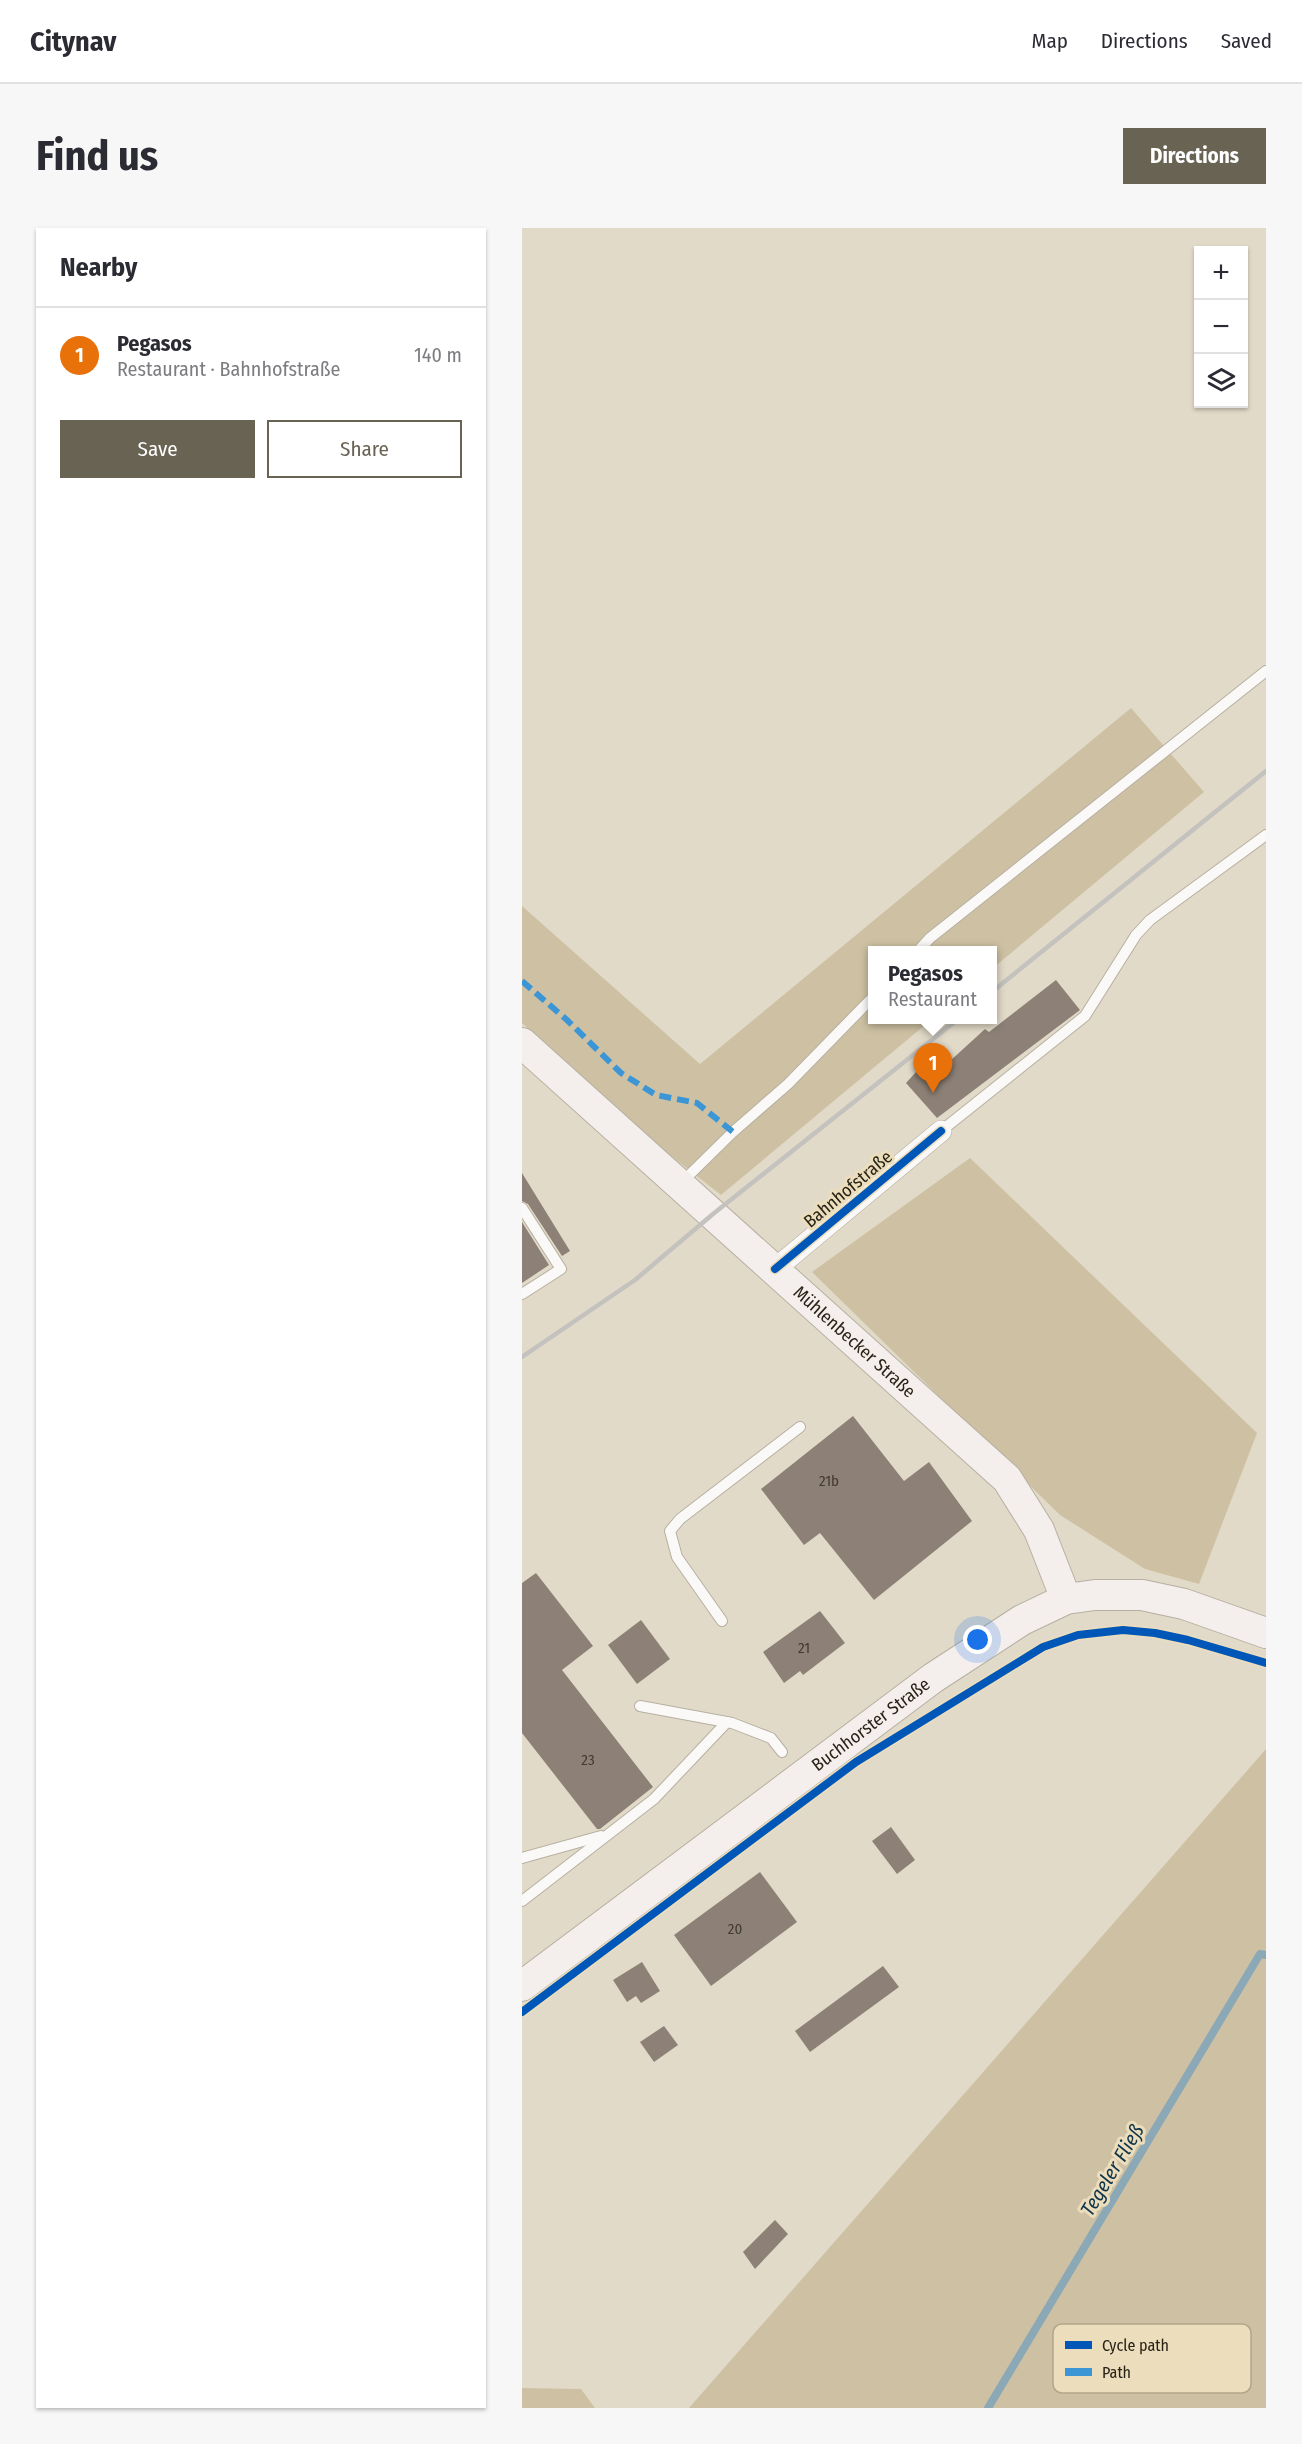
<!DOCTYPE html>
<meta charset="utf-8">
<style>
:root{--surface:#fff;--page:#f7f7f7;--text:#2b2b33;--muted:#7c7c81;--line:#e1e1e2;--accent:#696354}
body{margin:0;font-family:"Fira Sans Condensed",sans-serif;background:var(--page);color:var(--text)}
.controls{position:absolute;right:18px;top:18px;display:grid;overflow:hidden;border-radius:0px;box-shadow:0 2px 4px #0004}
.controls button{width:54px;height:54px;display:grid;place-items:center;padding:0;border:0;border-bottom:2px solid var(--line);background:var(--surface);color:var(--text);font:30px sans-serif}
.you{position:absolute;left:456px;top:1412px;width:21px;height:21px;margin:-15px;border:4px solid #fff;border-radius:50%;background:#1a73e8;box-shadow:0 0 0 9px #1a73e833}
.badge{display:grid;place-items:center;width:39px;height:39px;border-radius:50%;background:var(--accent);color:#fff;font-size:20px;font-weight:700}
.pin{position:absolute;translate:-50% -50px;filter:drop-shadow(0 2px 3px #0008)}
.pin::after{content:'';position:absolute;top:32px;width:21px;height:18px;background:inherit;clip-path:polygon(0 0,100% 0,50% 100%)}
.popup{position:absolute;left:346px;top:718px;width:129px;height:78px;box-sizing:border-box;display:grid;place-content:center;border-radius:0px;background:var(--surface);filter:drop-shadow(0 2px 4px #0005);font-size:20px;white-space:nowrap;color:var(--muted)}
.popup b{font-size:22px;color:var(--text)}
.popup::after{content:'';position:absolute;left:50%;top:100%;margin-left:-12px;border:12px solid transparent;border-top-color:var(--surface)}
.list{margin:0;padding:0;list-style:none}
h2{display:flex;justify-content:space-between;align-items:center;height:78px;margin:0;padding:0 24px;font-size:26px}
h2 small{font-size:20px;font-weight:400;color:var(--muted)}
.list li{display:grid;grid-template-columns:39px 1fr auto;gap:18px;align-items:center;box-sizing:border-box;height:96px;padding:0 24px;border-top:2px solid var(--line)}
.list b{display:block;font-size:22px;white-space:nowrap}
.list p{margin:0;font-size:20px;white-space:nowrap;color:var(--muted)}
.list em{font-size:20px;font-style:normal;color:var(--muted)}
.actions{display:flex;gap:12px;padding:18px 24px}
.actions a{flex:1;padding:14px 0;border:2px solid var(--accent);border-radius:0px;text-align:center;font-size:21px;color:var(--accent)}
.actions .main{background:var(--accent);color:#fff}
.icon{flex:none;width:33px;height:33px;fill:none;stroke:currentColor;stroke-width:2;stroke-linecap:round;stroke-linejoin:round}
.map{position:relative;flex:none;width:744px;height:2180px;overflow:hidden;border-radius:0px}
header{display:flex;align-items:center;gap:36px;box-sizing:border-box;height:84px;padding:0 30px;background:var(--surface);border-bottom:2px solid var(--line)}
header strong{font-size:28px}
nav{display:flex;gap:33px;margin-inline-start:auto;font-size:21px}
.intro{display:flex;align-items:center;justify-content:space-between;box-sizing:border-box;height:144px;padding:0 36px}
h1{margin:0;font-size:42px}
.button{padding:15px 27px;border-radius:0px;background:var(--accent);color:#fff;font-size:21px;font-weight:700}
main{display:flex;gap:36px;padding:0 36px}
aside{flex:1;background:var(--surface);border-radius:0px;box-shadow:0 2px 4px #0004}
.map>svg:first-child{display:block}
</style>
<header>
<strong>Citynav</strong>
<nav><a>Map</a><a>Directions</a><a>Saved</a></nav>
</header>
<div class="intro"><h1>Find us</h1><a class="button">Directions</a></div>
<main>
<aside>
<h2>Nearby<small></small></h2>
<ul class="list">
<li><span class="badge" style="background:#e8710a">1</span><div><b>Pegasos</b><p>Restaurant · Bahnhofstraße</p></div><em>140 m</em></li>
</ul>
<div class="actions"><a class="main">Save</a><a>Share</a></div>
</aside>
<div class="map">
<svg width="744" height="2180" viewBox="0 0 744 2180">
<rect width="100%" height="100%" fill="#e2dac8"/>
<!-- green -->
<g fill="#cec1a3">
<path d="M609,480L682,564L471,740V722H351V792H409L199,967L138,919L0,795V678L178,836Z"/>
<path d="M448,930L735,1205L677,1356L623,1341L538,1287L290,1044Z"/>
<path d="M744,1521V2180H167Z"/>
<path d="M0,2160L59,2161L73,2180H0Z"/>
</g>
<g fill="none" stroke-linecap="round" stroke-linejoin="round">
<!-- stream -->
<path stroke="#8ba8b6" stroke-width="8" d="M466,2180L738,1726L744,1727"/>
</g>
<!-- building -->
<g fill="#8d8177">
<path d="M534,752L558,782L415,890L384,855L405,832L407,834L417,825L428,833L463,801L467,804Z"/>
<path d="M0,945L48,1023L40,1028L6,976L0,973Z"/>
<path d="M0,994L27,1037L0,1055Z"/>
<path d="M331,1188L382,1253L407,1234L450,1293L352,1372L298,1305L282,1317L239,1261Z"/>
<path d="M14,1345L71,1418L40,1442L131,1559L78,1601H75L0,1505V1355Z"/>
<path d="M298,1383L323,1415L281,1447L278,1443L262,1455L241,1424Z"/>
<path d="M119,1392L148,1431L115,1456L86,1417Z"/>
<path d="M369,1599L393,1632L375,1646L350,1613Z"/>
<path d="M238,1644L275,1694L189,1758L152,1707Z"/>
<path d="M120,1734L138,1763L119,1775L114,1768L105,1774L91,1752Z"/>
<path d="M361,1738L377,1759L288,1824L273,1803Z"/>
<path d="M142,1798L156,1817L132,1834L118,1814Z"/>
<path d="M253,1992L266,2006L233,2041L221,2024Z"/>
</g>
<g fill="none" stroke-linecap="round" stroke-linejoin="round">
<!-- lane casing -->
<g stroke="#b6b0a2" stroke-width="12">
<g id="lane">
<path d="M397,722L408,710L744,443"/>
<path d="M419,903L563,788L614,707L628,692L744,607"/>
<path d="M160,954L211,904L266,856L351,769"/>
<path d="M0,980L39,1041L0,1066"/>
<path d="M200,1393L155,1329L148,1303L158,1291L278,1199"/>
<path d="M118,1478L210,1495L249,1510L260,1524"/>
<path d="M0,1630L79,1608"/>
<path d="M0,1673L132,1571L205,1494"/>
</g>
</g>
<!-- street casing -->
<g stroke="#b6b0a2" stroke-width="22">
<path id="street" d="M253,1041L419,903"/>
</g>
<!-- secondary casing -->
<g stroke="#b6b0a2" stroke-width="32">
<g id="secondary">
<path id="s1" d="M0,815L485,1251L517,1302L544,1371"/>
<path id="s2" d="M0,1758L411,1450L500,1392L544,1371L573,1367H620L662,1376L744,1405"/>
</g>
</g>
<!-- lane -->
<use href="#lane" stroke="#fbf9f7" stroke-width="10"/>
<!-- street -->
<use href="#street" stroke="#fbf9f7" stroke-width="21"/>
<!-- secondary -->
<use href="#secondary" stroke="#f4eeed" stroke-width="30"/>
<!-- rail -->
<g stroke="#c4c2be" stroke-width="4.5">
<path d="M471,763L744,543"/>
<path d="M0,1129L113,1052L191,986L435,792"/>
</g>
<!-- quiet -->
<path stroke="#3c95d4" stroke-width="6" stroke-dasharray="12 6" stroke-linecap="butt" d="M0,753L45,792L99,845L134,867L175,875L211,904"/>
<!-- cycleway casing -->
<g stroke="#ecdebd" stroke-width="11">
<g id="cycleway">
<path d="M253,1041L419,903"/>
<path d="M0,1784L334,1534L521,1419L556,1407L601,1402L633,1405L666,1412L744,1435"/>
</g>
</g>
<!-- cycleway -->
<use href="#cycleway" stroke="#0057b8" stroke-width="8"/>
</g>
<g text-anchor="middle" stroke-width="6" stroke-linejoin="round" paint-order="stroke">
<!-- number labels -->
<g font-size="15" fill="#413a2e">
<text x="307" y="1258">21b</text>
<text x="282" y="1425">21</text>
<text x="66" y="1537">23</text>
<text x="213" y="1706">20</text>
</g>
<!-- street labels -->
<g font-size="18" fill="#282316" stroke="#ecdebd">
<text transform="translate(326 961) rotate(-40)" y="6">Bahnhofstraße</text>
<text dy="6" stroke="none"><textPath href="#s1" startOffset="447">Mühlenbecker Straße</textPath></text>
<text dy="6" stroke="none"><textPath href="#s2" startOffset="436">Buchhorster Straße</textPath></text>
</g>
<!-- water labels -->
<g font-size="20" font-style="italic" fill="#0f344a" stroke="#ecdebd">
<text transform="translate(590 1942) rotate(-59)" y="7">Tegeler Fließ</text>
</g>
</g>
<!-- legend -->
<rect x="531" y="2096" width="198" height="69" rx="9" fill="#ecdebd" stroke="#b1a68b" stroke-width="1.5"/>
<rect x="543" y="2113" width="27" height="8" fill="#0057b8"/>
<rect x="543" y="2140" width="27" height="8" fill="#3c95d4"/>
<g font-size="16" fill="#282316">
<text x="580" y="2123">Cycle path</text>
<text x="580" y="2150">Path</text>
</g>
</svg>
<div class="controls">
<button>+</button>
<button>−</button>
<button><svg class="icon" aria-label="layers" viewBox="0 0 24 24"><path d="M12 4l9 5-9 5-9-5zM3 14l9 5 9-5"/></svg></button>
</div>
<div class="you"></div>
<div class="pin badge" style="left:411px;top:865px;background:#e8710a">1</div>
<div class="popup"><b>Pegasos</b>Restaurant</div>
</div>
</main>
